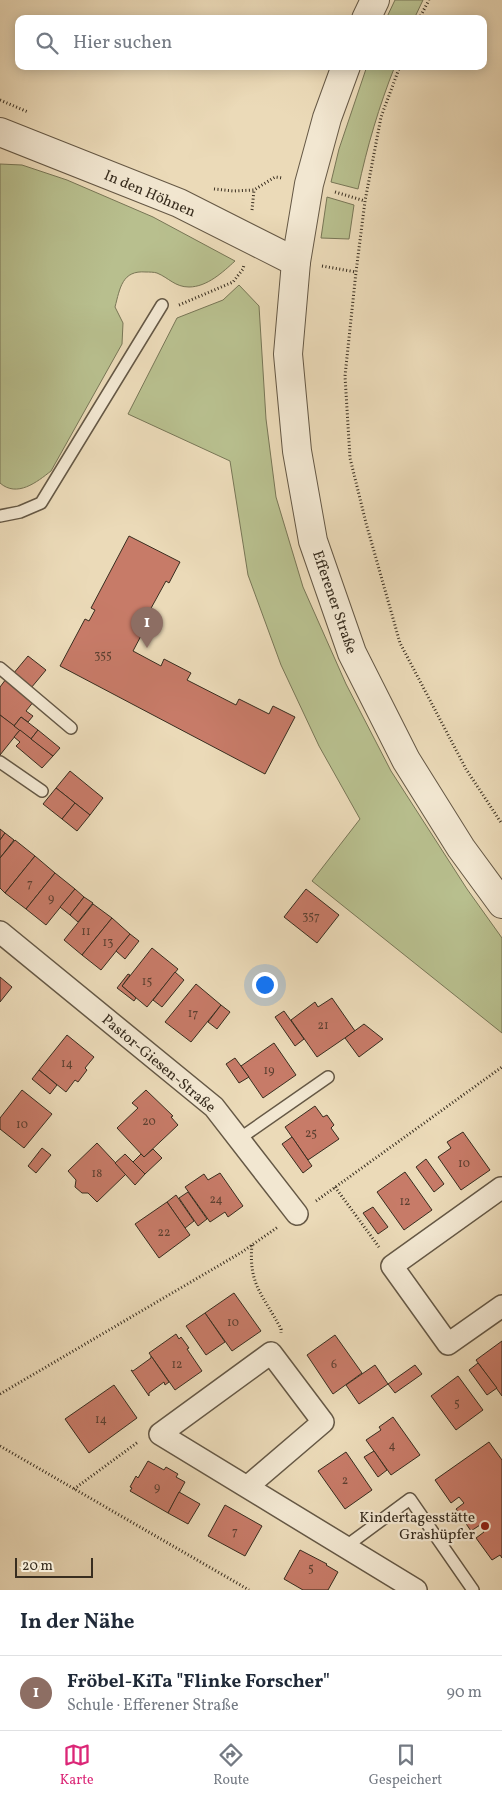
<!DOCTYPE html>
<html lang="de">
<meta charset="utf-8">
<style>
:root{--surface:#fff;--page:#f2f2f3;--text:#1f2937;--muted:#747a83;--line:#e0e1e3;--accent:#db2777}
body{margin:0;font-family:Vollkorn,serif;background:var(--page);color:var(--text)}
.scale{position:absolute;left:15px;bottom:12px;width:78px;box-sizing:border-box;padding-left:5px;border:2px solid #382d1f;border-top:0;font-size:14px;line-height:18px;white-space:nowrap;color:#382d1f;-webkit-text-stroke:4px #f2e7d1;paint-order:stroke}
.you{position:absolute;left:264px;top:984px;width:18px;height:18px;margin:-12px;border:4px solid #fff;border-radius:50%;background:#1a73e8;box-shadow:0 0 0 8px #1a73e833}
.badge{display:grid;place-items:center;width:32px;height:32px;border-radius:50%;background:var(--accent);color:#fff;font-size:16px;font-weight:700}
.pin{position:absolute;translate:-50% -41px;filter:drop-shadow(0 1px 2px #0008)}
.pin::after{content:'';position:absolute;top:26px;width:18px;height:15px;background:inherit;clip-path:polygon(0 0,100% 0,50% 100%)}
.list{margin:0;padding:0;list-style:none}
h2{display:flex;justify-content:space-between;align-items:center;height:65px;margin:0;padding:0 20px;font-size:21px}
h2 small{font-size:16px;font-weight:400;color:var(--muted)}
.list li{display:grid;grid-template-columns:32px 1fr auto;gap:15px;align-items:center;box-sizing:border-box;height:75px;padding:0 20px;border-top:1px solid var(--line)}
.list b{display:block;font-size:19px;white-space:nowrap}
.list p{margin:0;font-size:16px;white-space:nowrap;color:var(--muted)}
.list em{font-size:16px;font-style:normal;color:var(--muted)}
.icon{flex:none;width:28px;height:28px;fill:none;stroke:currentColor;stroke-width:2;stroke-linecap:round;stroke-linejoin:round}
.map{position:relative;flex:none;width:502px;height:1590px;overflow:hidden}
.search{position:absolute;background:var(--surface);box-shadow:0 2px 12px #0003;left:15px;right:15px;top:15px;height:55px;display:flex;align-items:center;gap:12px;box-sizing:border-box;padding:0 18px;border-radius:10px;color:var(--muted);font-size:19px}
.sheet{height:140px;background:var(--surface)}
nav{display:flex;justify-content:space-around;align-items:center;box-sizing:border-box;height:70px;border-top:1px solid var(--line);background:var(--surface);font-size:14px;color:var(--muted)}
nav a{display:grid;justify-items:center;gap:2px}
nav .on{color:var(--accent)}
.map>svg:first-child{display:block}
</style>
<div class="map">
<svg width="502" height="1590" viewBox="0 0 502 1590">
<rect width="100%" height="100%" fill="#ebdab8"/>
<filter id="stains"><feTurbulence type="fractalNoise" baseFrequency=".004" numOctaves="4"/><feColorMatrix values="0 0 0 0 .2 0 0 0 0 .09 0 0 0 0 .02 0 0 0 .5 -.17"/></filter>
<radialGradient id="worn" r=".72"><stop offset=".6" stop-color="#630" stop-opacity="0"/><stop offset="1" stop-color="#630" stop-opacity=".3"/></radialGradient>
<!-- green -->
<g fill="#b8bf8e" stroke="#787656">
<path d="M395,0H423L414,19H386Z"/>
<path d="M367,66H395C379,106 367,147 358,189L331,182L339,149Z"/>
<path d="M0,164L22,165L67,180L153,217L235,261C223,272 207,287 189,287C175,287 169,278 157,273C154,272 149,272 146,272C122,270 120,288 115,307L123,323L122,344L51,471C37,482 17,498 0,483Z"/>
<path d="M327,197L354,205L349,239L321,238Z"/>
<path d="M239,285L259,306L266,419L276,497L303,587L346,684L391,771L467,889L502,938V1033L312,881L360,819L319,746L281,665L248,575L230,461L128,414L177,318L223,300Z"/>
</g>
<!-- building -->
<g fill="#c77b68" stroke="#382d1f">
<path d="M129,536L180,562L169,583L166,581L139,630L143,632L133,651L161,666L164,659L191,673L187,680L236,705L239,699L269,714L273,706L295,717L265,774L60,666L85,619L89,621L95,610L91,608Z"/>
<path d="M28,656L46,670L31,688L13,674Z"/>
<path d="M6,679L34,701L26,711L33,716L28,722L21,717L14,726L0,715V687Z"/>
<path d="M0,715L20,730L0,755Z"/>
<path d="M21,717L38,730L31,739L14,726Z"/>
<path d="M20,730L53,756L42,768L16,746L20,742L14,737Z"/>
<path d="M38,730L60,748L53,756L31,739Z"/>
<path d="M70,771L103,798L90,815L56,788Z"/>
<path d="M56,788L75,803L62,819L43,804Z"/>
<path d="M75,803L90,815L77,831L62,819Z"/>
<path d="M0,829L5,833L0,840Z"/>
<path d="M5,833L14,840L0,858V840Z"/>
<path d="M15,840L35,856L5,893L0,888V858Z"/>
<path d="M35,856L55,873L26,909L5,893Z"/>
<path d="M55,873L75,889L46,925L26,909Z"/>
<path d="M75,889L84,897L70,915L60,907Z"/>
<path d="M306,889L339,915L317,943L284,917Z"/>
<path d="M84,897L93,903L78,922L70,915Z"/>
<path d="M93,904L112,918L82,955L64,940Z"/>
<path d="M112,918L130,934L101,970L82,955Z"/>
<path d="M130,934L139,941L125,959L116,951Z"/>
<path d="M152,948L178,969L147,1007L122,986Z"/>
<path d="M175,972L184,980L162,1007L153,1000Z"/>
<path d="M128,974L130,975L122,986L136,998L134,1001L117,988Z"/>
<path d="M0,977L12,987L0,1002Z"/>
<path d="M196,984L221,1005L191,1042L165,1022Z"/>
<path d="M332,998L355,1031L317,1057L291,1020L315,1002L318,1007Z"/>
<path d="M221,1005L230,1012L217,1029L208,1022Z"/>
<path d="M284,1011L304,1039L295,1046L275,1017Z"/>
<path d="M364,1024L383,1039L359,1057L345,1038Z"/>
<path d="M67,1035L94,1057L85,1068L87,1070L78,1082L75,1080L66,1092L39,1070Z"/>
<path d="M274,1043L296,1075L263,1098L241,1066Z"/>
<path d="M235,1058L249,1077L239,1083L226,1064Z"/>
<path d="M39,1070L57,1085L50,1094L32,1079Z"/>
<path d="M22,1090L52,1114L24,1148L0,1129V1118Z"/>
<path d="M146,1090L173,1116L171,1117L178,1125L144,1157L117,1128L138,1108L132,1103Z"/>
<path d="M315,1106L323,1117L327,1115L334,1125L331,1128L339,1139L308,1160L285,1127Z"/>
<path d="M463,1132L490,1170L461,1190L438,1157L451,1148L447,1142Z"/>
<path d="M292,1137L312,1166L303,1173L282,1144Z"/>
<path d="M97,1143L126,1174L97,1202L88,1193H82L75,1187L76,1180L68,1171Z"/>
<path d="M42,1148L51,1155L36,1173L28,1166Z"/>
<path d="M153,1149L162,1158L145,1174L133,1162L141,1154L144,1157Z"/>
<path d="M125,1154L145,1174L135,1185L115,1163Z"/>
<path d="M426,1159L444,1184L434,1192L416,1167Z"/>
<path d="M405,1172L432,1210L404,1230L377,1192Z"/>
<path d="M220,1173L243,1206L228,1217L225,1212L210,1222L185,1187L204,1174L208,1180Z"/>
<path d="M188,1192L207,1219L198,1226L179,1198Z"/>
<path d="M176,1195L194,1221L185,1228L167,1202Z"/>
<path d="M167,1202L190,1235L159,1258L135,1224Z"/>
<path d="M373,1207L388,1227L378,1234L363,1213Z"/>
<path d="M234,1293L261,1331L232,1351L205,1313Z"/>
<path d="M205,1313L225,1342L206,1355L186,1326Z"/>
<path d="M176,1334L179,1339L181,1337L189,1348L187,1349L202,1371L175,1390L149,1353Z"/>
<path d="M335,1335L362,1373L333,1394L307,1355Z"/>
<path d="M502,1341V1396L476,1360Z"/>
<path d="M151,1356L169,1382L165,1385L164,1382L149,1393V1396L131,1370L133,1371L151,1358Z"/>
<path d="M478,1363L497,1388L487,1395L469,1370Z"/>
<path d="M375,1365L388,1384L359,1404L346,1385Z"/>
<path d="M415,1365L422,1374L395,1393L388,1384Z"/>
<path d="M458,1376L483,1410L456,1430L431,1396Z"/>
<path d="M114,1385L137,1418L89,1453L65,1419Z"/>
<path d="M393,1417L420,1455L391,1475L366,1440L381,1430L379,1427Z"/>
<path d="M489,1442L502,1460V1558L500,1555L492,1560L476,1538L484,1532L480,1525L471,1531L456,1509L464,1503L459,1497L451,1503L435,1480Z"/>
<path d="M374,1451L387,1470L378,1477L364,1457Z"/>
<path d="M346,1452L372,1490L345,1509L318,1471Z"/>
<path d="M148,1461L164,1470L166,1467L178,1474L176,1477L185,1482L168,1513L130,1491L132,1488L130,1487L136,1476L138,1478Z"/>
<path d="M179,1492L200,1504L188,1524L168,1513Z"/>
<path d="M225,1505L262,1526L245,1556L208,1536Z"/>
<path d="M300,1550L327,1564L326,1565L338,1572L328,1590H303L284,1579Z"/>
</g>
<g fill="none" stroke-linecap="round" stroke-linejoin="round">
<!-- service casing -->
<g stroke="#655845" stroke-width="14">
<g id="service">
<path d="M0,516L20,512L41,503L162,305"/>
<path d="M0,668L71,728"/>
<path d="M0,762L42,791"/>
<path d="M239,1139L328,1077"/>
<path d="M345,1547L410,1499L473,1590"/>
</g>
</g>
<!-- minor casing -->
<g stroke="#655845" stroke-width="24">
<g id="minor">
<path d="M0,932L214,1107L297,1214"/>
<path d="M502,1190L501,1188L392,1266L448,1344L502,1306"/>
<path d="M247,1487L323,1422L271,1353L160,1434L416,1590"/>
</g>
</g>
<!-- tertiary casing -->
<g stroke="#655845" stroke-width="30">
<g id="tertiary">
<path d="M366,19L375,0"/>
<path d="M346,66L327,118L309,184L296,262L288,354L297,451L313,541L352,653L406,760L461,848L502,904"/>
<path d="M0,132L179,203L296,262"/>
</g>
</g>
<!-- path -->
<g stroke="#382d1f" stroke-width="3" stroke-dasharray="1 2.5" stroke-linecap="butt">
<path d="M419,19L429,0"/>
<path d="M400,66L381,117L365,201L356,272L345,376L350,458L366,523L400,643L466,769L502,824"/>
<path d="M0,100L28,112"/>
<path d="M214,189L233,191L254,190L275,177L283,178"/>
<path d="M335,192L365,201"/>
<path d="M252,210L254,190"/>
<path d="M322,266L356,272"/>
<path d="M179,305L233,282L243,269L244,265"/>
<path d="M335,1187L379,1247"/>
<path d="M316,1201L502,1067"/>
<path d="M252,1245C248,1285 264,1296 281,1329V1333"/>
<path d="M0,1394L242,1252L278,1227"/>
<path d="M0,1446L249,1590"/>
<path d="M74,1489L138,1442"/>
</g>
<!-- service -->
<use href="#service" stroke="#f2e7d1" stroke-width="11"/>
<!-- minor -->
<use href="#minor" stroke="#f2e7d1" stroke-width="21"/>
<!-- tertiary -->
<use href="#tertiary" stroke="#f2e7d1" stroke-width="28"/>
</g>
<!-- markers -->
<circle fill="#8f2418" stroke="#f2e7d1" stroke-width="2" cx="485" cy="1526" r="5"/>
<g text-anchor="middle" stroke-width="4.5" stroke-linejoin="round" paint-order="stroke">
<!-- number labels -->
<g font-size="12" fill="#5c4031">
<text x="103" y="659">355</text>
<text x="30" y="887">7</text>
<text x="51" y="902">9</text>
<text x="311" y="920">357</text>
<text x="86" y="935">11</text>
<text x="108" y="946">13</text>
<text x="147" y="985">15</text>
<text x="193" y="1017">17</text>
<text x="323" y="1029">21</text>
<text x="67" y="1067">14</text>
<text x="269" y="1074">19</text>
<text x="149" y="1125">20</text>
<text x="22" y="1128">10</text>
<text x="311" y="1137">25</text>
<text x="464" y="1167">10</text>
<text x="97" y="1177">18</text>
<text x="216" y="1203">24</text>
<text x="405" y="1205">12</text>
<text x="164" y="1236">22</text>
<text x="233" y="1326">10</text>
<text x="177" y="1368">12</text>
<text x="334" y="1368">6</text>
<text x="457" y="1407">5</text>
<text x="101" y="1423">14</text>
<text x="392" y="1449">4</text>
<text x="345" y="1484">2</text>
<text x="157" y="1491">9</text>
<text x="235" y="1535">7</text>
<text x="311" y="1572">5</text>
</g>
<!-- street labels -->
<g font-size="15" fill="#382d1f" stroke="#f2e7d1">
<text transform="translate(150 193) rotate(23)" y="5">In den Höhnen</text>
<text transform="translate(335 602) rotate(71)" y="5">Efferener Straße</text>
<text transform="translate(159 1063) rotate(40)" y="5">Pastor-Giesen-Straße</text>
</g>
<!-- poi labels -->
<g font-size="15" fill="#382d1f" stroke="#f2e7d1" text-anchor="end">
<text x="475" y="1522">Kindertagesstätte<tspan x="475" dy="17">Grashüpfer</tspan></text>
</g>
</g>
<rect width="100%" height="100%" filter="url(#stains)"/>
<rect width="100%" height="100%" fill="url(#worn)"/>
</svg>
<div class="scale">20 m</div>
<div class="you"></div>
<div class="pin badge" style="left:147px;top:648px;background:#8d6e63">1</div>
<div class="search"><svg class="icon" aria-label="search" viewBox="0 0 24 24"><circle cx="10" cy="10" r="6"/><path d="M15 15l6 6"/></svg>Hier suchen</div>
</div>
<section class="sheet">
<h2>In der Nähe<small></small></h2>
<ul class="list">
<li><span class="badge" style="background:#8d6e63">1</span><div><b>Fröbel-KiTa &quot;Flinke Forscher&quot;</b><p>Schule · Efferener Straße</p></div><em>90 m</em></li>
</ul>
</section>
<nav>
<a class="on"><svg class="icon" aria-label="map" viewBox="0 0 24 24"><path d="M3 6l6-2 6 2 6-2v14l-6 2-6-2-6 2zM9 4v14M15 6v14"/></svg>Karte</a>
<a><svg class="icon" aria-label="directions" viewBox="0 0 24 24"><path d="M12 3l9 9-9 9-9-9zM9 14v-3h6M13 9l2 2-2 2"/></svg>Route</a>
<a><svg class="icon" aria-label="saved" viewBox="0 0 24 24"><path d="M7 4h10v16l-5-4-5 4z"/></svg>Gespeichert</a>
</nav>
